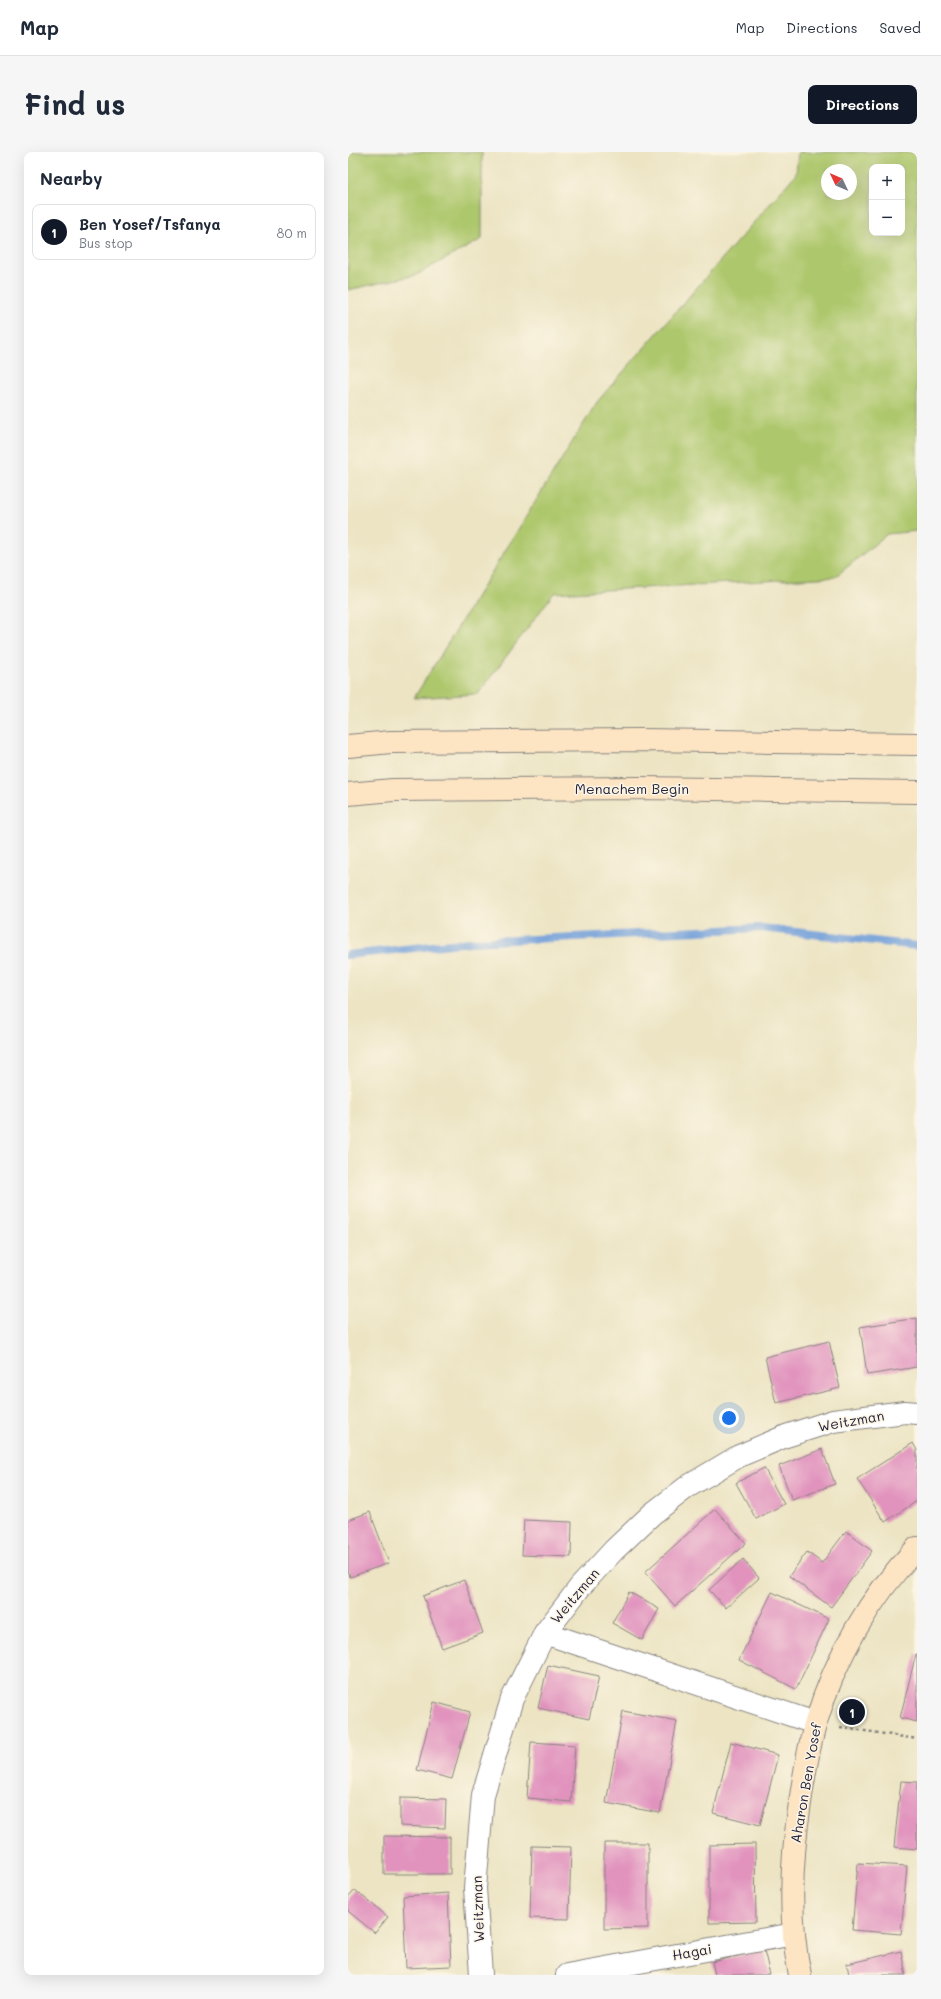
<!DOCTYPE html>
<meta charset="utf-8">
<style>
:root{--surface:#fff;--page:#f6f6f7;--text:#1f2937;--muted:#747a83;--line:#e0e1e3;--accent:#111827}
body{margin:0;font-family:Mali,sans-serif;background:var(--page);color:var(--text)}
.controls{position:absolute;right:12px;top:12px;display:grid;overflow:hidden;border-radius:8px;box-shadow:0 4px 16px #0002}
.controls button{width:36px;height:36px;display:grid;place-items:center;padding:0;border:0;border-bottom:1px solid var(--line);background:var(--surface);color:var(--text);font:20px sans-serif}
.compass{position:absolute;left:473px;top:12px;width:36px;height:36px;border-radius:50%;background:var(--surface);box-shadow:0 4px 16px #0002;rotate:314deg}
.you{position:absolute;left:381px;top:1266px;width:14px;height:14px;margin:-10px;border:3px solid #fff;border-radius:50%;background:#1a73e8;box-shadow:0 0 0 6px #1a73e833}
.badge{display:grid;place-items:center;width:26px;height:26px;border-radius:50%;background:var(--accent);color:#fff;font-size:13px;font-weight:700}
.pin{position:absolute;translate:-50% -50%;border:2px solid #fff;box-shadow:0 1px 4px #0006}
.list{margin:0;padding:0;list-style:none}
h2{display:flex;justify-content:space-between;align-items:center;height:52px;margin:0;padding:0 16px;font-size:17px}
h2 small{font-size:13px;font-weight:400;color:var(--muted)}
.list li{display:grid;grid-template-columns:26px 1fr auto;gap:12px;align-items:center;box-sizing:border-box;height:56px;margin:0 8px 8px;padding:0 8px;border:1px solid var(--line);border-radius:8px}
.list b{display:block;font-size:15px;white-space:nowrap}
.list p{margin:0;font-size:13px;white-space:nowrap;color:var(--muted)}
.list em{font-size:13px;font-style:normal;color:var(--muted)}
.map{position:relative;flex:none;width:569px;height:1823px;overflow:hidden;border-radius:8px}
header{display:flex;align-items:center;gap:24px;box-sizing:border-box;height:56px;padding:0 20px;background:var(--surface);border-bottom:1px solid var(--line)}
header strong{font-size:19px}
nav{display:flex;gap:22px;margin-inline-start:auto;font-size:14px}
.intro{display:flex;align-items:center;justify-content:space-between;box-sizing:border-box;height:96px;padding:0 24px}
h1{margin:0;font-size:28px}
.button{padding:10px 18px;border-radius:8px;background:var(--accent);color:#fff;font-size:14px;font-weight:700}
main{display:flex;gap:24px;padding:0 24px}
aside{flex:1;background:var(--surface);border-radius:8px;box-shadow:0 4px 16px #0002}
.map>svg:first-child{display:block}
</style>
<header>
<strong>Map</strong>
<nav><a>Map</a><a>Directions</a><a>Saved</a></nav>
</header>
<div class="intro"><h1>Find us</h1><a class="button">Directions</a></div>
<main>
<aside>
<h2>Nearby<small></small></h2>
<ul class="list">
<li><span class="badge">1</span><div><b>Ben Yosef/Tsfanya</b><p>Bus stop</p></div><em>80 m</em></li>
</ul>
</aside>
<div class="map">
<svg width="569" height="1823" viewBox="0 0 569 1823">
<rect width="100%" height="100%" fill="#fcf5e5"/>
<filter id="ink" filterUnits="userSpaceOnUse"><feTurbulence type="fractalNoise" baseFrequency=".025" numOctaves="2"/><feDisplacementMap in="SourceGraphic" scale="8" xChannelSelector="R" yChannelSelector="G"/><feConvolveMatrix kernelMatrix="1 2 1 2 8 2 1 2 1" color-interpolation-filters="sRGB"/></filter>
<filter id="wash" filterUnits="userSpaceOnUse"><feTurbulence type="fractalNoise" baseFrequency=".012" numOctaves="4" result="noise"/><feDisplacementMap in="SourceGraphic" scale="16" xChannelSelector="R" yChannelSelector="G"/><feGaussianBlur stdDeviation="0.9" result="paint"/><feColorMatrix in="noise" values="0 0 0 0 0 0 0 0 0 0 0 0 0 0 0 0 0 1.4 0 .05"/><feComposite in="paint" operator="in"/></filter>
<g filter="url(#wash)">
<rect width="100%" height="100%" fill="#ece4c3"/>
<!-- green -->
<g fill="#adc76c" stroke="#687454" fill-rule="evenodd">
<path d="M0,0H134V87L68,123L0,138Z"/>
<path d="M450,0H569V379L539,382L487,425L206,441L130,542L66,546L249,250L448,22ZM524,15H554V81H524ZM479,18H503V42H479Z"/>
</g>
<g fill="none" stroke-linecap="round" stroke-linejoin="round">
<!-- stream -->
<path stroke="#719fd9" stroke-width="8" d="M0,803L122,790L413,776L569,794"/>
</g>
<g id="blocks">
<!-- building -->
<g fill="#e193be">
<path d="M569,1166V1215L519,1223L512,1175Z"/>
<path d="M481,1189L492,1236L428,1251L417,1205Z"/>
<path d="M565,1291L569,1298V1349L537,1370L509,1327Z"/>
<path d="M474,1297L487,1332L444,1348L431,1314Z"/>
<path d="M416,1316L436,1352L408,1367L388,1331Z"/>
<path d="M367,1357L398,1391L327,1454L297,1420Z"/>
<path d="M22,1360L41,1411L2,1425L0,1418V1368Z"/>
<path d="M176,1368L224,1370L223,1405L174,1403Z"/>
<path d="M498,1379L524,1399L483,1455L441,1424L459,1400L474,1411Z"/>
<path d="M395,1407L411,1426L378,1456L361,1438Z"/>
<path d="M116,1428L135,1481L94,1496L75,1444Z"/>
<path d="M281,1440L311,1457L294,1488L264,1471Z"/>
<path d="M424,1440L481,1467L448,1537L391,1508Z"/>
<path d="M568,1502H569V1570L552,1566Z"/>
<path d="M200,1513L251,1524L241,1567L190,1556Z"/>
<path d="M86,1550L122,1560L104,1627L69,1618Z"/>
<path d="M275,1559L329,1569L312,1661L258,1651Z"/>
<path d="M183,1590L227,1593L223,1650L179,1646Z"/>
<path d="M383,1590L430,1603L412,1673L365,1661Z"/>
<path d="M553,1629L569,1630V1697L546,1695Z"/>
<path d="M52,1646L98,1647L97,1676L52,1674Z"/>
<path d="M36,1684L102,1685V1722H36Z"/>
<path d="M256,1691H300V1776L256,1777Z"/>
<path d="M407,1692L408,1770L361,1771V1693Z"/>
<path d="M184,1694L223,1695L221,1767L182,1766Z"/>
<path d="M510,1711L559,1714L553,1782L504,1778Z"/>
<path d="M7,1738L40,1765L27,1781L0,1759V1746Z"/>
<path d="M100,1741L103,1814L58,1816L55,1744Z"/>
<path d="M416,1798L422,1823H367L364,1810Z"/>
<path d="M553,1799L558,1823H501L499,1812Z"/>
</g>
</g>
</g>
<g filter="url(#ink)">
<use href="#blocks" fill-opacity="0" stroke="#87837f" stroke-width="1"/>
<g fill="none" stroke-linecap="round" stroke-linejoin="round">
<!-- street casing -->
<g stroke="#87837f" stroke-width="24">
<g id="street">
<path d="M197,1481L467,1571"/>
<path d="M133,1823L127,1736L135,1643L164,1547L197,1481L232,1435L266,1398L304,1362L339,1335L391,1304L438,1284L485,1269L557,1260L569,1261"/>
<path d="M219,1823L446,1782"/>
</g>
</g>
<!-- secondary casing -->
<g stroke="#87837f" stroke-width="24">
<g id="secondary">
<path d="M0,594L43,590L292,588L569,592"/>
<path d="M0,642L45,638L291,636L569,640"/>
<path d="M452,1823C440,1766 443,1708 452,1651C456,1624 460,1596 468,1570C487,1506 522,1444 569,1396"/>
</g>
</g>
<!-- path -->
<path stroke="#87837f" stroke-width="2.5" stroke-dasharray="3 3" stroke-linecap="butt" d="M492,1575L569,1587"/>
<!-- street -->
<use href="#street" stroke="#fff" stroke-width="22"/>
<!-- secondary -->
<use href="#secondary" stroke="#fde5c4" stroke-width="22"/>
</g>
</g>
<g text-anchor="middle" stroke-width="3" stroke-linejoin="round" paint-order="stroke">
<!-- street labels -->
<g font-size="14" fill="#22223b" stroke="#fcf5e5">
<text x="284" y="642">Menachem Begin</text>
<text transform="translate(503 1269) rotate(-10)" y="5">Weitzman</text>
<text transform="translate(227 1444) rotate(-50)" y="5">Weitzman</text>
<text transform="translate(458 1631) rotate(-80)" y="5">Aharon Ben Yosef</text>
<text transform="translate(130 1757) rotate(-92)" y="5">Weitzman</text>
<text transform="translate(344 1800) rotate(-10)" y="5">Hagai</text>
</g>
</g>
</svg>
<div class="controls">
<button>+</button>
<button>−</button>
</div>
<svg class="compass" viewBox="-18 -18 36 36"><path d="M0-13l5 13h-10z" fill="#e53935"/><path d="M0 13l5-13h-10z" fill="#747a83"/></svg>
<div class="you"></div>
<div class="pin badge" style="left:504px;top:1560px">1</div>
</div>
</main>
